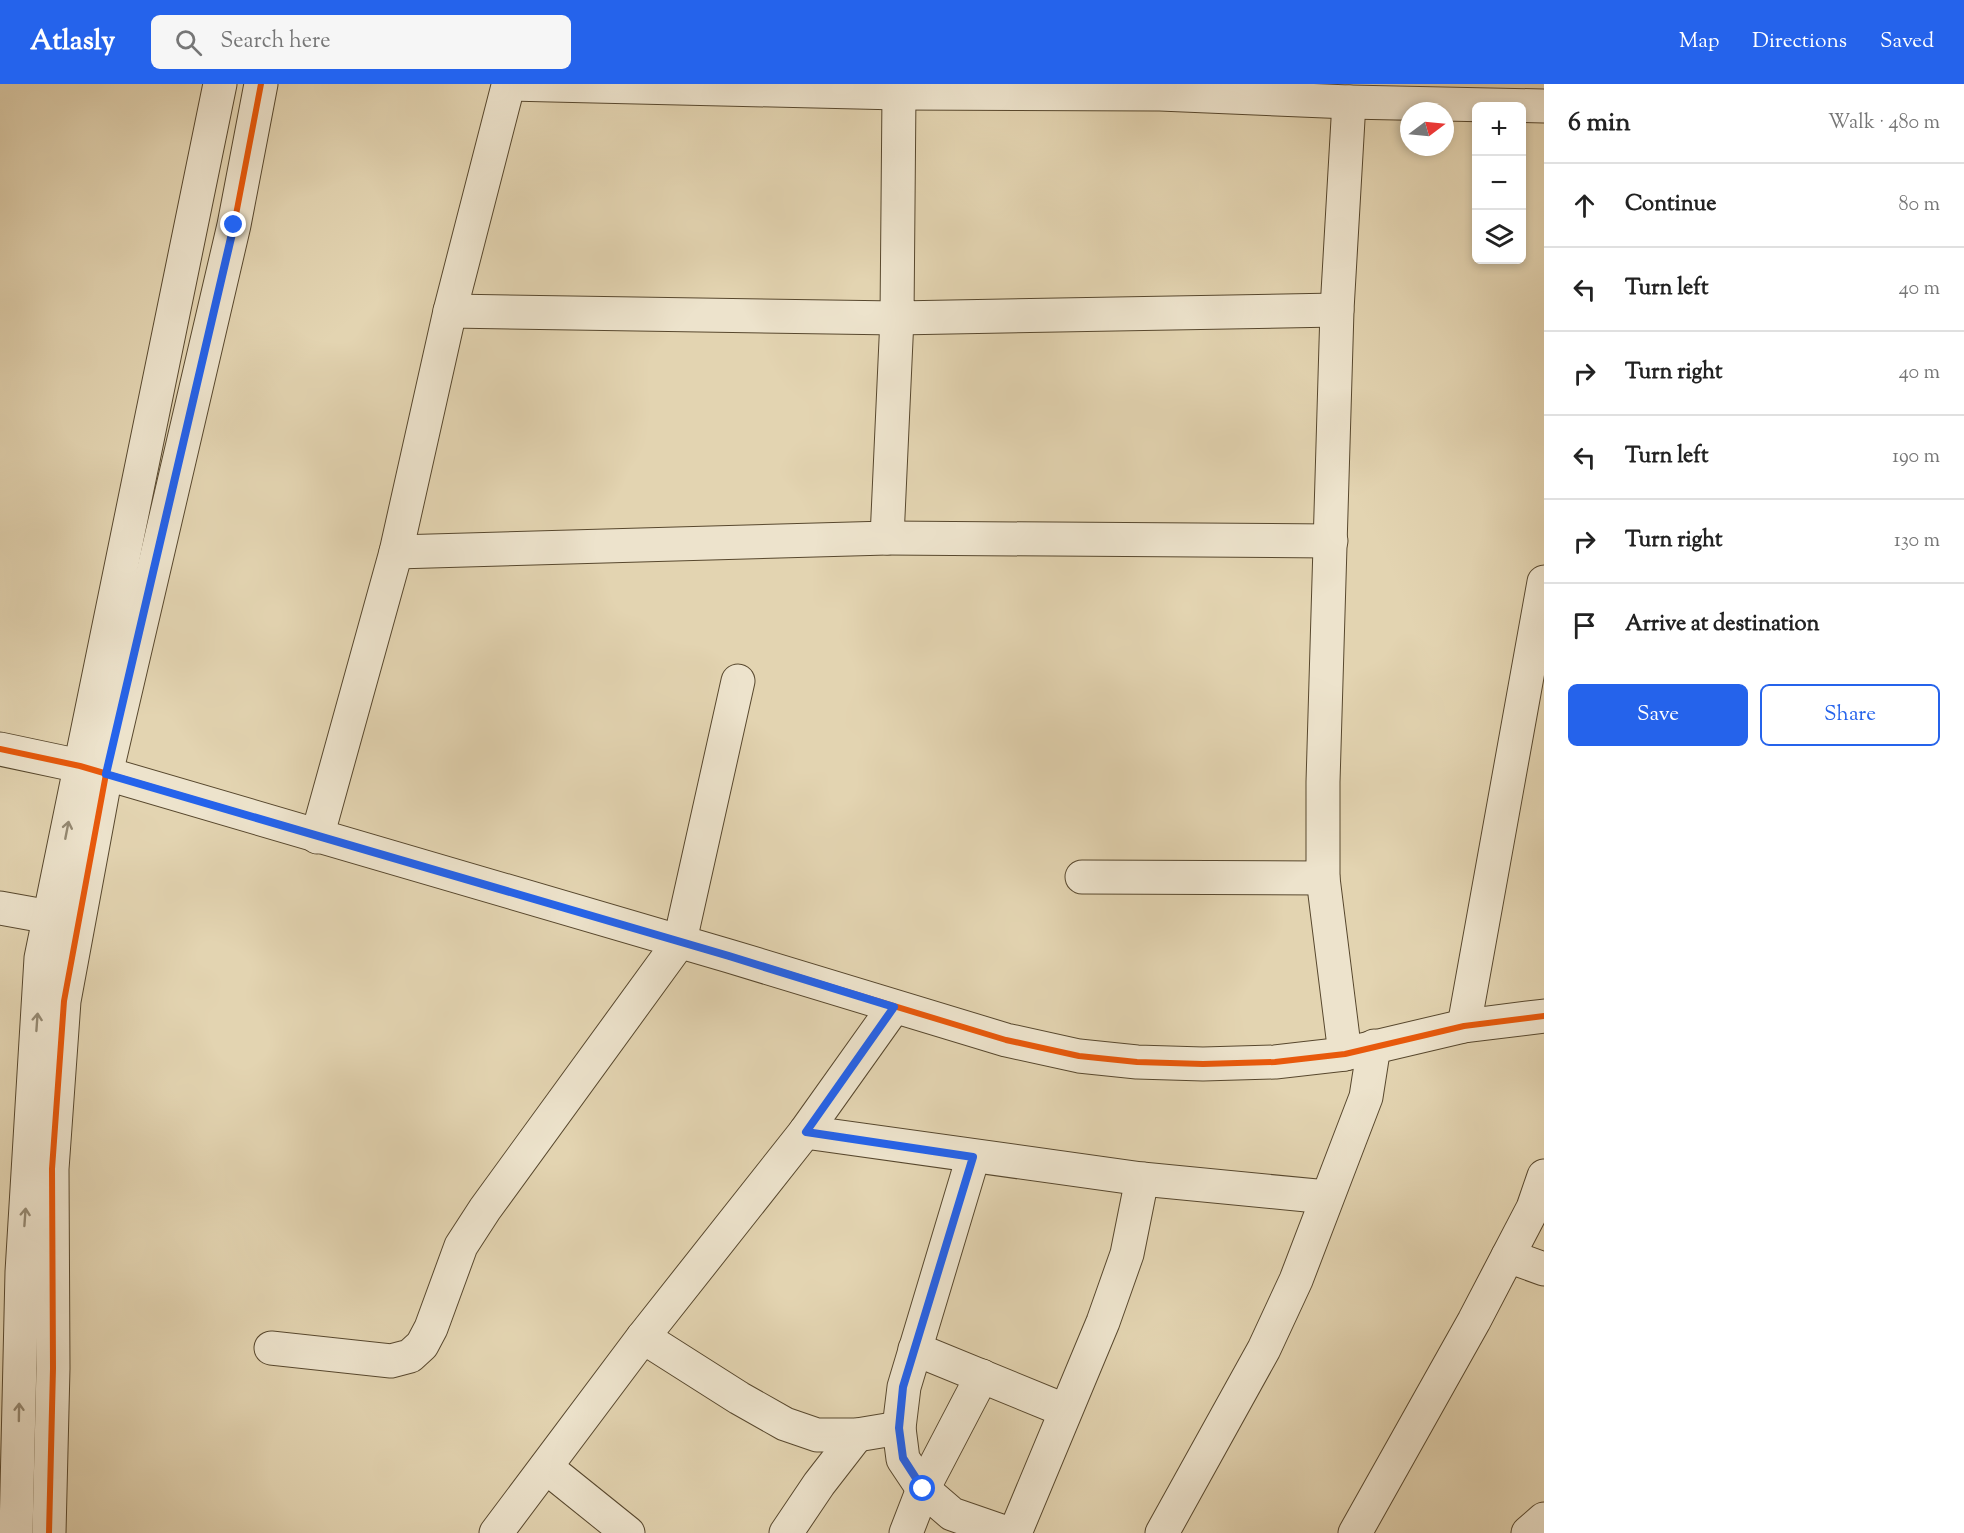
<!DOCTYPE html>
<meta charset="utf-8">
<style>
:root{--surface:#fff;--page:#f6f6f6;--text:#222;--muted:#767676;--line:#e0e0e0;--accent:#2563eb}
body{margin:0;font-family:"Sorts Mill Goudy",serif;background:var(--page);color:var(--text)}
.controls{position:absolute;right:18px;top:18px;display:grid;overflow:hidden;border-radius:9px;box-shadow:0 3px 9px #0003}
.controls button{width:54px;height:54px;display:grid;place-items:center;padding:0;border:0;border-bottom:2px solid var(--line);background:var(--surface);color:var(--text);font:30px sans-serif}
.compass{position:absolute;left:1400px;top:18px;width:54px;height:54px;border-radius:50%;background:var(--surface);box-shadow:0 3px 9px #0003;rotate:74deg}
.stop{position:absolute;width:18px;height:18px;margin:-14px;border:4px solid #2563eb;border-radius:50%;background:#fff}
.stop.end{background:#2563eb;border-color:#fff;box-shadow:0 2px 6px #0008}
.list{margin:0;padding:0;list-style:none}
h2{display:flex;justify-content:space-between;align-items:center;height:78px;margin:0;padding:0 24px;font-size:26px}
h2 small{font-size:20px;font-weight:400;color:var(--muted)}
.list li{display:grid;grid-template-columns:39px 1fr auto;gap:18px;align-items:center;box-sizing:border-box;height:84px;padding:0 24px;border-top:2px solid var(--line)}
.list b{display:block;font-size:22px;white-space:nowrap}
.list em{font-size:20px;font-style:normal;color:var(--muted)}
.actions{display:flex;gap:12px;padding:18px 24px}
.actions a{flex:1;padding:14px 0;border:2px solid var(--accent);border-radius:9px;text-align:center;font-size:21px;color:var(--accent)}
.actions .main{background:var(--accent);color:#fff}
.icon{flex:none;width:33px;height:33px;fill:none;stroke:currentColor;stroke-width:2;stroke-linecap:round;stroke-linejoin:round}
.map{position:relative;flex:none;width:1544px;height:1449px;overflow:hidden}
header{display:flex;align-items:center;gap:36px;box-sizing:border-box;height:84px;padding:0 30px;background:var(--accent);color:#fff}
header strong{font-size:28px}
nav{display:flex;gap:33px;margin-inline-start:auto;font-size:21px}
.search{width:420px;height:54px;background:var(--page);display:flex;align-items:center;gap:15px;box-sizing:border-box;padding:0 21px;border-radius:9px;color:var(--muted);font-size:22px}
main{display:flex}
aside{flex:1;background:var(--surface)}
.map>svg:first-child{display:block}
</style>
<header>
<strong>Atlasly</strong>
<div class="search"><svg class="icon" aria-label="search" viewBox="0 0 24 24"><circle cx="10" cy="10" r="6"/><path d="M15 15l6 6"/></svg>Search here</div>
<nav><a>Map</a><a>Directions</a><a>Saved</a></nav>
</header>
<main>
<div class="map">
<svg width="1544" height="1449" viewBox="0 0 1544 1449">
<rect width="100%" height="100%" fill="#e3d4b1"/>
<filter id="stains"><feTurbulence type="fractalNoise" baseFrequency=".00333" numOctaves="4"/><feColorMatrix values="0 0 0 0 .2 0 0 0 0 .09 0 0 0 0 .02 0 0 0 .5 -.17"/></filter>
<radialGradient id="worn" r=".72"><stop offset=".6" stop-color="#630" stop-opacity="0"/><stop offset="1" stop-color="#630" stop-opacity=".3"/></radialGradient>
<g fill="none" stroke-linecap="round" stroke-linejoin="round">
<!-- minor casing -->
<g stroke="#58482e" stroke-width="35">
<g id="minor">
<path d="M509,0L899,9L1160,10L1349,18L1544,22"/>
<path d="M899,9L897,234L1337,226"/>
<path d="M887,454L1331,457"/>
<path d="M396,468L887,454L897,234L450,227"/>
<path d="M0,665L80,682L729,872L1006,956L1079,972L1137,978L1203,980L1275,978L1345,970L1464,942L1544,932"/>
<path d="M317,753L396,468L450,227L508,2"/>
<path d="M1082,793L1323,794"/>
<path d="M0,824L50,833"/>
<path d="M1464,942L1544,498"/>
<path d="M1345,970L1323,794V698L1337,226L1349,18"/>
<path d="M805,1048L1142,1095L1327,1113"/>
<path d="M973,1073L904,1303L899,1344L903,1375L923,1405L952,1430L1007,1449"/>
<path d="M1508,1172L1544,1185"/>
<path d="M643,1253L739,1314L785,1340L817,1351H857L899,1344"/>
<path d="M271,1264L391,1277L410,1272L422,1261L431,1244L461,1162L485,1125L680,857L738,597"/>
<path d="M915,1265L1064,1326"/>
<path d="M546,1383L628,1449"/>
<path d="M16,1449L22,1188L41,874L220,0"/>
<path d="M49,1449L53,1284L52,1085L64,917L106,690L234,141L261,0"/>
<path d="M496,1449L643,1253L805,1048L894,923"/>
<path d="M786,1449L819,1400L857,1351"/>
<path d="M906,1449L923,1405L982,1292"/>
<path d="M1015,1449L1103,1238L1127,1170L1142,1095"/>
<path d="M1162,1449L1264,1265L1296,1196L1366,1013L1374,962"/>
<path d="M1355,1449L1474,1237L1533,1124L1544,1092"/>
<path d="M1528,1449L1544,1435"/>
</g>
</g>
<!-- minor -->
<use href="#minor" stroke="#ede3cc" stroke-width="33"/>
<!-- cycleway casing -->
<g stroke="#ede3cc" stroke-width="10">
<g id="cycleway">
<path d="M0,665L80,682L729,872L1006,956L1079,972L1137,978L1203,980L1275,978L1345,970L1464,942L1544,932"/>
<path d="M49,1449L53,1284L52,1085L64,917L106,690L234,141L261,0"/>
</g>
</g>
<!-- cycleway -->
<use href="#cycleway" stroke="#e8590c" stroke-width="6"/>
</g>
<!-- one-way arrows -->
<defs><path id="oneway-shaft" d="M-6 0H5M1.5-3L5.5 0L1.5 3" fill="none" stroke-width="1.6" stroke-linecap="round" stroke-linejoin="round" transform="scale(1.5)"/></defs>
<g stroke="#958972">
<use href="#oneway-shaft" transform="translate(67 746) rotate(-79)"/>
<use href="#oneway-shaft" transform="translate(37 938) rotate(-86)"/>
<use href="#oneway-shaft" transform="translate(25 1133) rotate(-86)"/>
<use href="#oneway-shaft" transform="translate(19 1328) rotate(-89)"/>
</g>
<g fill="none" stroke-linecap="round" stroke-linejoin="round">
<!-- route -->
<path stroke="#2563eb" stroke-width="8" d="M234,141L106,690L729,872L894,923L806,1048L973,1073L903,1303L899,1344L903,1374L923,1405"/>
</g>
<rect width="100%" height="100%" filter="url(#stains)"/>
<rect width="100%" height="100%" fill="url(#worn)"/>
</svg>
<div class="controls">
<button>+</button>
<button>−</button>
<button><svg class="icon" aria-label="layers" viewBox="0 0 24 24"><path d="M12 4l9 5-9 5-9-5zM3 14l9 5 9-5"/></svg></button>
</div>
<svg class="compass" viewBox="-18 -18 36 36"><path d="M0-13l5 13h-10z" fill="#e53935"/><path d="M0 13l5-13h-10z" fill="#767676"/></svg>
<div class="stop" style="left:923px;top:1405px"></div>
<div class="stop end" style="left:234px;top:141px"></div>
</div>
<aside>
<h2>6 min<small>Walk · 480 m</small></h2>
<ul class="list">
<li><svg class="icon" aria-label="ahead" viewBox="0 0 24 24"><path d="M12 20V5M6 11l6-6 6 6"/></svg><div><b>Continue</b></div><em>80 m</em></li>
<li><svg class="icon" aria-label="left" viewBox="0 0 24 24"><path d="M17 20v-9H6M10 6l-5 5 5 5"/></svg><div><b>Turn left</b></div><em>40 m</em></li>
<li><svg class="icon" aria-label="right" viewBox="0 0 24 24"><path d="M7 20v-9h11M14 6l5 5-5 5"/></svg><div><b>Turn right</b></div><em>40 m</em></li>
<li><svg class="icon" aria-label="left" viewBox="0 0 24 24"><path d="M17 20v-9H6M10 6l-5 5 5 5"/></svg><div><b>Turn left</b></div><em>190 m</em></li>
<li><svg class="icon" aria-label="right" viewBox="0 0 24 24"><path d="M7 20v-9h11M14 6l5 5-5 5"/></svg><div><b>Turn right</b></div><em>130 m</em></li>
<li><svg class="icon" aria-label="arrive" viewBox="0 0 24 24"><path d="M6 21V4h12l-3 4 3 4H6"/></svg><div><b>Arrive at destination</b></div></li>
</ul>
<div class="actions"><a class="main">Save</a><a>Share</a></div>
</aside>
</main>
